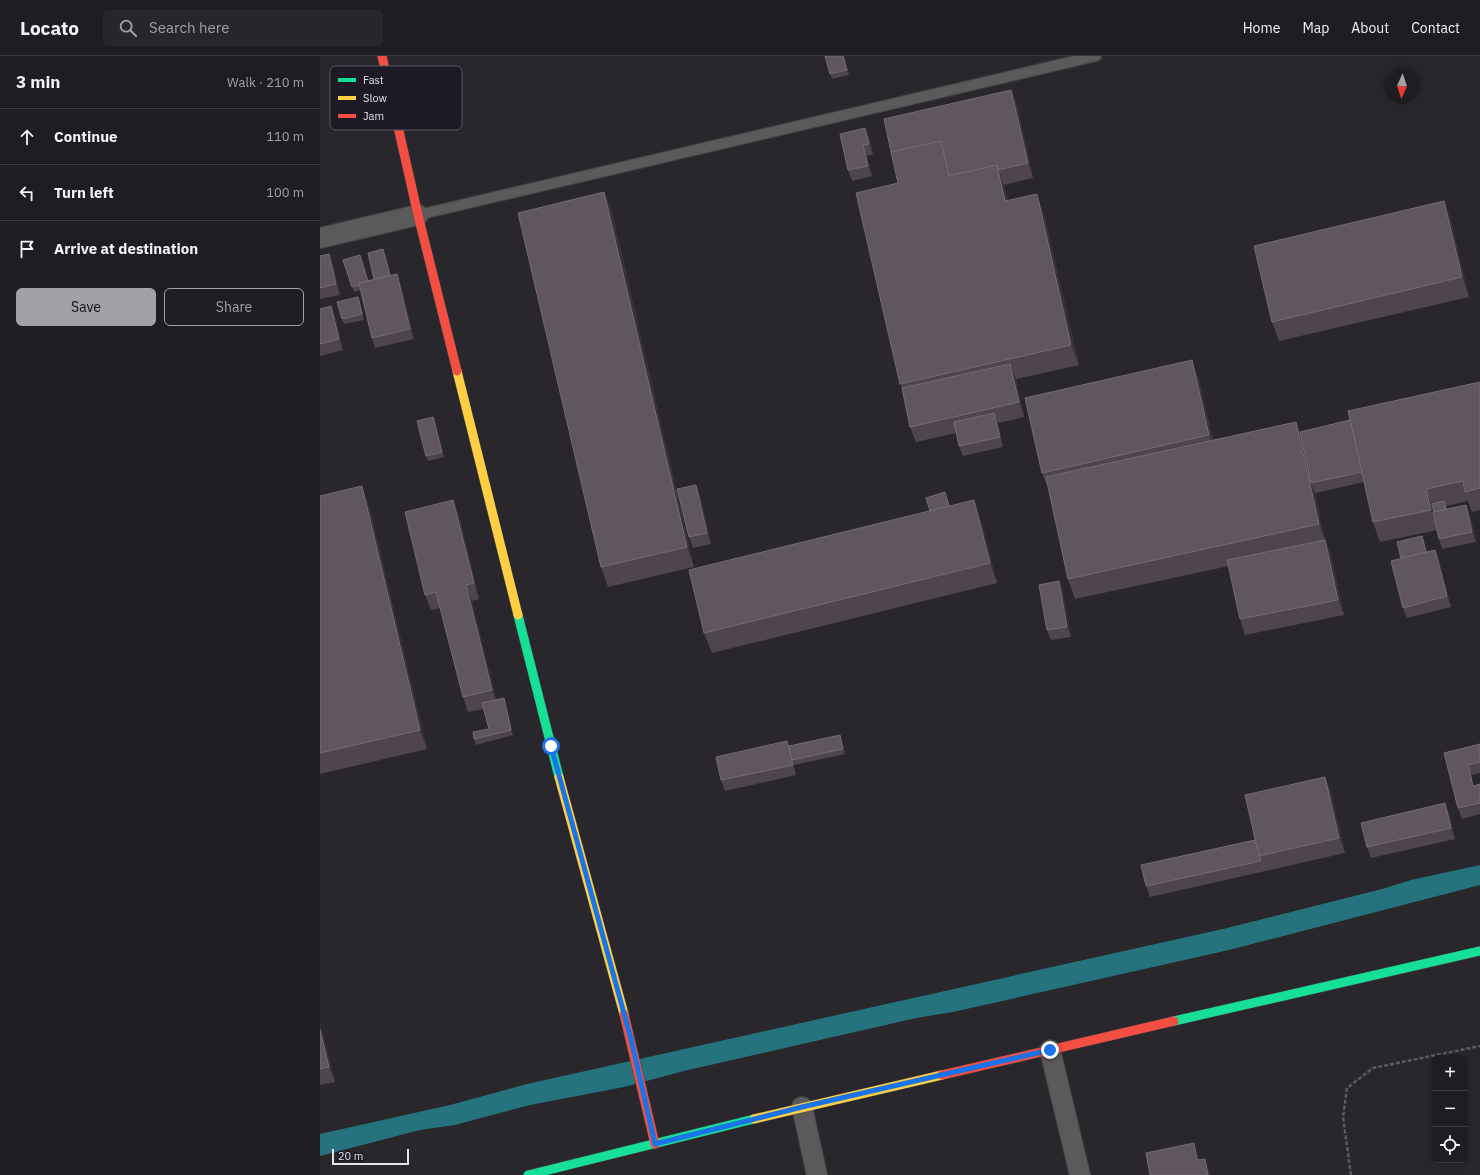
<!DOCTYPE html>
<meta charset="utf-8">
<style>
:root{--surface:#1f1d21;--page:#27262a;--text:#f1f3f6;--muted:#a1a2a5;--line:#3c3b3f;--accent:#a3a0a7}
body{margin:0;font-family:"IBM Plex Sans",sans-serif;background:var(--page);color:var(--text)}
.controls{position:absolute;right:12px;bottom:12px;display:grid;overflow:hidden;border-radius:6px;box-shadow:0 2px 10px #0003}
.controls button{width:36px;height:36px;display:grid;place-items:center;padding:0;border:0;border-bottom:1px solid var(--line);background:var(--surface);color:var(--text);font:20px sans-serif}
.compass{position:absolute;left:1064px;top:12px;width:36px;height:36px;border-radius:50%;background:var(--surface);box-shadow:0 2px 10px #0003;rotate:183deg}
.scale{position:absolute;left:12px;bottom:10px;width:77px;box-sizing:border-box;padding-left:4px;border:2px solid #e4e1e9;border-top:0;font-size:11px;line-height:14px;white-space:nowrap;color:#e4e1e9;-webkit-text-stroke:3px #1e1a25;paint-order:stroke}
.stop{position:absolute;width:12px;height:12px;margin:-9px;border:3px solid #1a73e8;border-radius:50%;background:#fff}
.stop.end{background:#1a73e8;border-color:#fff;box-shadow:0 1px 4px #0008}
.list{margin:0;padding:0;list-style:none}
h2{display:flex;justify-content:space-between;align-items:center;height:52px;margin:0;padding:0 16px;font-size:17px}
h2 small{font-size:13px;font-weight:400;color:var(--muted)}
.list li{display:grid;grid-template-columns:26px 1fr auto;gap:12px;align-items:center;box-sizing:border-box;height:56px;padding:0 16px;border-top:1px solid var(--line)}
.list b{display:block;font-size:15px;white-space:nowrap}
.list em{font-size:13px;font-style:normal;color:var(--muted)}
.actions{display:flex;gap:8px;padding:12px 16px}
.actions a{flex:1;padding:9px 0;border:1px solid var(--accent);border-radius:6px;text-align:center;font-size:14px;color:var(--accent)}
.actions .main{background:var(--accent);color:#111}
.icon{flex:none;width:22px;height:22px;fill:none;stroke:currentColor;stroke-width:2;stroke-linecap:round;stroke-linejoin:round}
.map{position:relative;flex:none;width:1160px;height:1119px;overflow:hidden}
header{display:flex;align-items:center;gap:24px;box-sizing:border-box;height:56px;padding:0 20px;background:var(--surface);border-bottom:1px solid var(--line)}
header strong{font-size:19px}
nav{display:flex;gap:22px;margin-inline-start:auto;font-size:14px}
.search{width:280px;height:36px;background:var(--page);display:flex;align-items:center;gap:10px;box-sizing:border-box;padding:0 14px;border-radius:6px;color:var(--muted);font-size:15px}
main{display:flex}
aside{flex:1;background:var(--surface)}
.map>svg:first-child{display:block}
</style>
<header>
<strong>Locato</strong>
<div class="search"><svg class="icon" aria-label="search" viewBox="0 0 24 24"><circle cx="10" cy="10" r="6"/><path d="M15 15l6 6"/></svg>Search here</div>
<nav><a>Home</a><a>Map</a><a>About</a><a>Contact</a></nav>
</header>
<main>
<aside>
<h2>3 min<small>Walk · 210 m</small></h2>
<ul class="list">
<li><svg class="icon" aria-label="ahead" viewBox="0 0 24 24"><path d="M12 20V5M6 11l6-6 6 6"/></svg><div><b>Continue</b></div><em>110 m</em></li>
<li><svg class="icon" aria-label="left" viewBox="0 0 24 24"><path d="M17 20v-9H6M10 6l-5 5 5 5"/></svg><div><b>Turn left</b></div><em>100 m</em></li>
<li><svg class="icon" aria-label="arrive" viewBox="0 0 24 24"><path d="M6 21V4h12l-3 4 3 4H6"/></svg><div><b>Arrive at destination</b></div></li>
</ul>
<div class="actions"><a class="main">Save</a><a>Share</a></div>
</aside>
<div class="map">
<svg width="1160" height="1119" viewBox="0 0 1160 1119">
<rect width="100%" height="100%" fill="#29272c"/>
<!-- water -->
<path fill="#24737d" d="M1160,809V829L909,894L633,956L596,962L364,1015L304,1031L210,1049L135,1069L100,1074L0,1100V1078L130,1049L207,1028L903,873L1062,833L1091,824Z"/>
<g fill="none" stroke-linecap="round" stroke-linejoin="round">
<!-- lane casing -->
<g stroke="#434246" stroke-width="12">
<path id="lane" d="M98,159L776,0"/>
</g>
<!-- street casing -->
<g stroke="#434246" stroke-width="22">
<g id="street">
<path d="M0,182L98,159"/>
<path d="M730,994L760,1119"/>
<path d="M482,1051L497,1119"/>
</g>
</g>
<!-- fast casing -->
<g stroke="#434246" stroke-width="10">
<g id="fast">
<path d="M198,559L239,721"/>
<path d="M854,965L1160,895"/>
<path d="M208,1119L434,1063"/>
</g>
</g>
<!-- slow casing -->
<g stroke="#434246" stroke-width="10">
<g id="slow">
<path d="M137,315L198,559"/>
<path d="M239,721L304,958"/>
<path d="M434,1063L622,1019"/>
</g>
</g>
<!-- jam casing -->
<g stroke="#434246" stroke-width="10">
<g id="jam">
<path d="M62,0L98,159L137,315"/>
<path d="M304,958L335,1088"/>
<path d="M622,1019L854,965"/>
</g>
</g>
<!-- path -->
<path stroke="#5c5a5c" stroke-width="2.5" stroke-dasharray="4 2" stroke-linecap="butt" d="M1031,1119L1023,1061L1027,1032L1053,1012L1160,990"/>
<!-- lane -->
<use href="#lane" stroke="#5b595a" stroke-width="10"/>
<!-- street -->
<use href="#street" stroke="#5b595a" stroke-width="20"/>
<!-- fast -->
<use href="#fast" stroke="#16e098" stroke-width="9"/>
<!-- slow -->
<use href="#slow" stroke="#ffcf43" stroke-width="9"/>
<!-- jam -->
<use href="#jam" stroke="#f24e42" stroke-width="9"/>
</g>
<!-- wall -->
<g fill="#4f464d">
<path d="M505,0H524L529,19L512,23Z"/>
<path d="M691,34L697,49L713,122L684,129L688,145L724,158L759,309L696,323L704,361L678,367L683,391L643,400L639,390L636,377L596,386L590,371L582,332L580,328L578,127Z"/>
<path d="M520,78L549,82L553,98L547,100L552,120L532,125L528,114Z"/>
<path d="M284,136L292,156L374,511L288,531L281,511Z"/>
<path d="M1124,145L1131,165L1149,241L959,285L952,266Z"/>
<path d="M48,197L65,198L71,220L77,218L81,229L94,283L55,292L52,282L40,234L34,236L23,204L48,225L55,223Z"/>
<path d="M0,200L13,208L20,239L0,243Z"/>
<path d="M38,241L40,246L44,264L24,268L22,263Z"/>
<path d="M11,250L15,261L23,294L0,300V253Z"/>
<path d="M872,304L879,324L893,384L976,366L980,376L1030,364L1160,326V454L1152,456L1148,445L1126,450L1127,453L1146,449L1150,459L1156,486L1122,493L1119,483L1117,474L1060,486L1053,466L1044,426L995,437L1005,484L1011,499L1024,559L925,579L920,563L909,510L755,543L748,523L728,432L722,417Z"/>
<path d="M113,361L115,366L124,401L108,405L106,400Z"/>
<path d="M380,439L391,488L373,492L369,481Z"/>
<path d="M0,440L49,450L107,693L0,718Z"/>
<path d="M627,441L630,450L661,464L677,527L392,597L384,577L610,455Z"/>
<path d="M139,459L159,543L152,545L176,644L185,647L193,679L156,689L154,683L169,673L164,653L148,656L143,641L120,552L111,554L105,539Z"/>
<path d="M1102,480L1107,496L1115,494L1119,504L1131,551L1087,562L1083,552L1081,502Z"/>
<path d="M739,525L743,535L751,581L731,584L727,574Z"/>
<path d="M520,679L522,685L525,698L474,709L476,719L405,735L401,724L467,685L469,690Z"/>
<path d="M1160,688V717L1151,719L1154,730L1160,728V758L1142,763L1138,752L1124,697Z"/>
<path d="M1005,721L1011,736L1025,797L830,841L826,830L935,784Z"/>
<path d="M1125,747L1129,758L1135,783L1051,802L1047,791Z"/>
<path d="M0,967L15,1026L0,1029Z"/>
</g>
<!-- shaded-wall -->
<g fill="#393239">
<path d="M523,0H524L529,19L527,14Z"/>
<path d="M691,34L697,49L713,122L708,107Z"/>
<path d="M545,72L549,82L553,98L549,88Z"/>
<path d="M543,89L547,100L552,120L548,110Z"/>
<path d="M677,109L684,129L692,165L685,145Z"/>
<path d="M284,136L292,156L374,511L367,491Z"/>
<path d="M717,138L724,158L759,309L751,289Z"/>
<path d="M1124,145L1131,165L1149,241L1142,221Z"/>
<path d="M63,193L65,198L72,224L70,219Z"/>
<path d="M9,198L13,208L20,239L16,228Z"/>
<path d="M77,218L81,229L94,283L90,273Z"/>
<path d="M38,241L40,246L44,264L42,258Z"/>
<path d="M11,250L15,261L23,294L19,283Z"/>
<path d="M872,304L879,324L896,399L889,379Z"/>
<path d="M690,308L696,323L704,361L699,346Z"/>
<path d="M674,357L678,367L683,391L680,381Z"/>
<path d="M113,361L115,366L124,401L122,396Z"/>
<path d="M976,366L983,386L991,427L995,437L1006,488L999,468Z"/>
<path d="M376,429L380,439L391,488L387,477Z"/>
<path d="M42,430L49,450L107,693L100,674Z"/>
<path d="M1106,433L1113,453L1118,474L1111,454Z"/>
<path d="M133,444L139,459L159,543L154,527Z"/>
<path d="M654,444L661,464L677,527L670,507Z"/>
<path d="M1146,449L1150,459L1156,486L1152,476Z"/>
<path d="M1005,484L1011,499L1024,559L1018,544Z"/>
<path d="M1115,494L1119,504L1131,551L1127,540Z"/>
<path d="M739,525L743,535L751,581L747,571Z"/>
<path d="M146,529L152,545L178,649L172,634Z"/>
<path d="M184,642L185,647L193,679L191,674Z"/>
<path d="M520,679L522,685L525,698L523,693Z"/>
<path d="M467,685L471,696L472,704L474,709L476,719L473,709Z"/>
<path d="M1148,709L1151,719L1157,741L1153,730Z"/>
<path d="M1005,721L1011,736L1025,797L1019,782Z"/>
<path d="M1125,747L1129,758L1135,783L1131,772Z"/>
<path d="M0,967L15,1026L9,1011L0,974Z"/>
<path d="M874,1087L879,1102L883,1119L877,1104Z"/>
<path d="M885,1103L891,1119H888Z"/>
</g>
<!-- building -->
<g fill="#5f565e" stroke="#746c73">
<path d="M505,0H523L527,14L510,18Z"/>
<path d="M691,34L708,107L678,114L677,109L629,120L622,90L621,85L571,96L564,63Z"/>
<path d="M545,72L549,88L543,89L548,110L528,114L520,78Z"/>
<path d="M621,85L629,120L677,109L685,145L717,138L751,289L580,328L536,137L578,127L571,96Z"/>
<path d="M284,136L367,491L281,511L198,157Z"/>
<path d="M1124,145L1142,221L952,266L934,190Z"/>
<path d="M63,193L70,219L54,223L48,197Z"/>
<path d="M9,198L16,228L0,232V200Z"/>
<path d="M40,199L48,225L39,227V229L32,231L23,204Z"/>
<path d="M77,218L90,273L52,282L39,227Z"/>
<path d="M38,241L42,258L22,263L17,246Z"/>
<path d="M11,250L19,283L0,288V253Z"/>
<path d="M872,304L889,379L722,417L705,342Z"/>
<path d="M690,308L699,346L590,371L582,332Z"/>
<path d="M1160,326V433V432L1145,436L1143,425L1106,433L1111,454L1053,466L1028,355Z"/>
<path d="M674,357L680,381L639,390L634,366Z"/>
<path d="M113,361L122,396L106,400L97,365Z"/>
<path d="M1030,364L1042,416L991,427L980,376Z"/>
<path d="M976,366L999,468L748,523L726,421Z"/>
<path d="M376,429L387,477L369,481L357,433Z"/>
<path d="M42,430L100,674L0,697V440Z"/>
<path d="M625,436L629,450L610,455L606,442Z"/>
<path d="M133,444L154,527L146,529L172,634L143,641L116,536L105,539L85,456Z"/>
<path d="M654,444L670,507L384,577L369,514Z"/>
<path d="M1124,445L1126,453L1114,456L1112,448Z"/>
<path d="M1146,449L1152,476L1119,483L1113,456Z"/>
<path d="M1102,480L1106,496L1081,502L1077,486Z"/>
<path d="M1005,484L1018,544L920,563L907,504Z"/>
<path d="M1115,494L1127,540L1083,552L1071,505Z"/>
<path d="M739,525L747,571L727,574L719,529Z"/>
<path d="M184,642L191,674L154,683L153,676L169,673L162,647Z"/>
<path d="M520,679L523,693L472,704L469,690Z"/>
<path d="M467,685L473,709L401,724L396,701Z"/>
<path d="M1160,688V706L1148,709L1153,730L1160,728V747L1138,752L1124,697Z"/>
<path d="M1005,721L1019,782L939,800L925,739Z"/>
<path d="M1125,747L1131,772L1047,791L1041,767Z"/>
<path d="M935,784L941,805L826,830L821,809Z"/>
<path d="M0,974L9,1011L0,1013Z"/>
<path d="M874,1087L877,1104L885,1103L888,1119H830L826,1097Z"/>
</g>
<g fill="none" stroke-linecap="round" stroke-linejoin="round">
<!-- route -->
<path stroke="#1a73e8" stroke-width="5" d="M231,690L311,983L335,1088L482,1051L730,994"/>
</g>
<!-- legend -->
<rect x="10" y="10" width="132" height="64" rx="6" fill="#1e1a25" stroke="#595660" stroke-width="1"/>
<rect x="18" y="22" width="18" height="4" fill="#16e098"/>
<rect x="18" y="40" width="18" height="4" fill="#ffcf43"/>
<rect x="18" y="58" width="18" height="4" fill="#f24e42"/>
<g font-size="11" fill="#e4e1e9">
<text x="43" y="28">Fast</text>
<text x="43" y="46">Slow</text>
<text x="43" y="64">Jam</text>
</g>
</svg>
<div class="controls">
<button>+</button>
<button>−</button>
<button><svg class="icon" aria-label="locate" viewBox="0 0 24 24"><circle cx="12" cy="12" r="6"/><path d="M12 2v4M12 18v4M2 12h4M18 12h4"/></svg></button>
</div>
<svg class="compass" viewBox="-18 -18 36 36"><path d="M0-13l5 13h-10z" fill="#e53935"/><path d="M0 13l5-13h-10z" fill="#a1a2a5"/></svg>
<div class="scale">20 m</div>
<div class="stop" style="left:231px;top:690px"></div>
<div class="stop end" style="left:730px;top:994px"></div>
</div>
</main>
